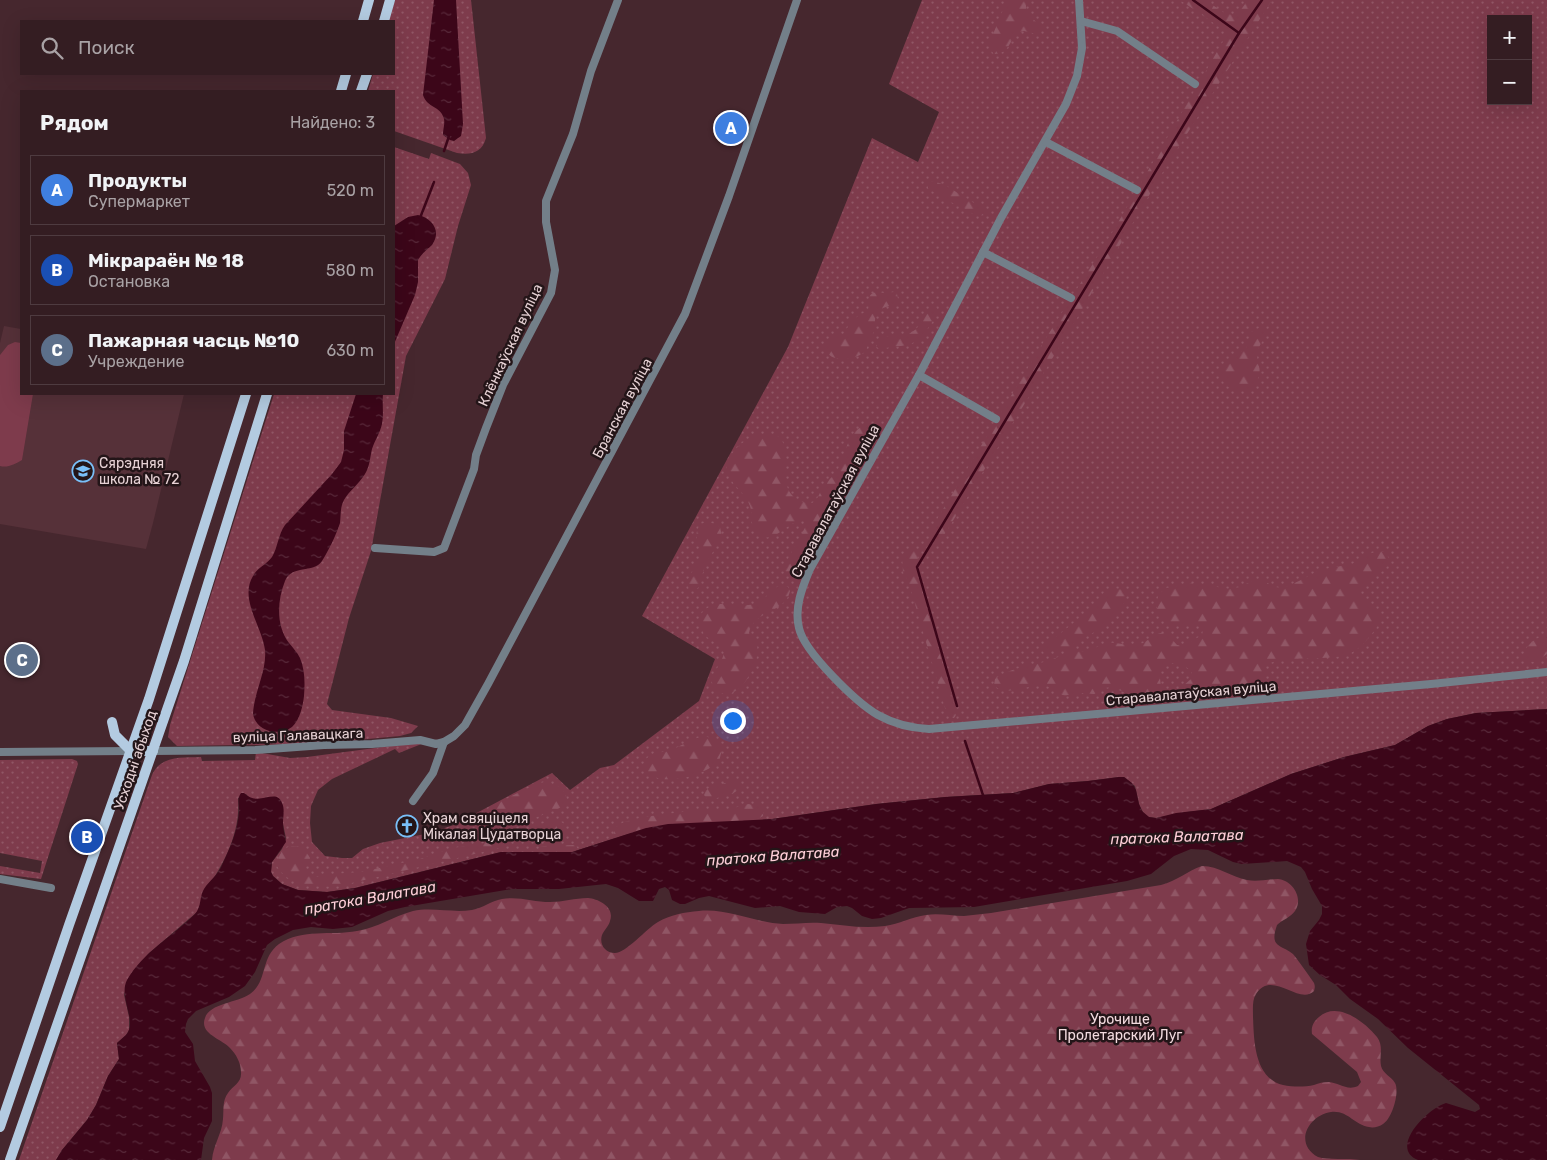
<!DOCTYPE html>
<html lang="ru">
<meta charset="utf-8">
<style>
:root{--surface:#341d22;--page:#3f2a2f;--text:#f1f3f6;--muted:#a9a2a5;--line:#4e3b40;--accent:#d93025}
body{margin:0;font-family:Rubik,sans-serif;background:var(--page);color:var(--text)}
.controls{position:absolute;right:15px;top:15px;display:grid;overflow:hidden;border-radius:0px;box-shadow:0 5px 20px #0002}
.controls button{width:45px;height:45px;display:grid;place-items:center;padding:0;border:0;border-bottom:1px solid var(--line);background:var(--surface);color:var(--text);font:25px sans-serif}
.you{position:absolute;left:732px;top:720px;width:18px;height:18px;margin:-12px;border:4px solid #fff;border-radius:50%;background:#1a73e8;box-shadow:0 0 0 8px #1a73e833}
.badge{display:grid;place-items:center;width:32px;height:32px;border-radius:50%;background:var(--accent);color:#fff;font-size:16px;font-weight:700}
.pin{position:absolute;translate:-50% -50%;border:2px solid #fff;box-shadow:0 1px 5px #0006}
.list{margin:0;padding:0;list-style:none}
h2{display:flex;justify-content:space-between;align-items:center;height:65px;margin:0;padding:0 20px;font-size:21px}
h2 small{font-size:16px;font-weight:400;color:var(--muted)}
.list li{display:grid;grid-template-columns:32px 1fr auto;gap:15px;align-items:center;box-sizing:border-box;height:70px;margin:0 10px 10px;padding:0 10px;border:1px solid var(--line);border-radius:0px}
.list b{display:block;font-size:19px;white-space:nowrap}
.list p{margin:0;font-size:16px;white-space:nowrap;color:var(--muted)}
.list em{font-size:16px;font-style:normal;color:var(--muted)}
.icon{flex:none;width:28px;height:28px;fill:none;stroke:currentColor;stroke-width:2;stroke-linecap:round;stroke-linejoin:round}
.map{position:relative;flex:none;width:1547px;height:1160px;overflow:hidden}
.search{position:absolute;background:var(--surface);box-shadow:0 5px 20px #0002;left:20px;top:20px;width:375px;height:55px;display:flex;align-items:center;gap:12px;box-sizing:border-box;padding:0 18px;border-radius:0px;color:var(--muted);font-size:19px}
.panel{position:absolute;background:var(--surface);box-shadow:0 5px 20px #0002;left:20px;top:90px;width:375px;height:305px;border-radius:0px}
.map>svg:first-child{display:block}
</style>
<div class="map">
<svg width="1547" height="1160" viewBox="0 0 1547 1160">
<defs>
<pattern id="grass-dots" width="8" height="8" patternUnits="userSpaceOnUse" patternTransform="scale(1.25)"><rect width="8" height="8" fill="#7e3b4c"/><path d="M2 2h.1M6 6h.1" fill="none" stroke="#905665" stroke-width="1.8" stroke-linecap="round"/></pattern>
<pattern id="forest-firs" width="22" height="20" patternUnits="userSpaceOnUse" patternTransform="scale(1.25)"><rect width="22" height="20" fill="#7e3b4c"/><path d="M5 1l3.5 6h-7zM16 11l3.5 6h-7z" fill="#905665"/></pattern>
<pattern id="water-ripples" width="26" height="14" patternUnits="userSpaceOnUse" patternTransform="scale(1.25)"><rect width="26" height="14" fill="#3c0619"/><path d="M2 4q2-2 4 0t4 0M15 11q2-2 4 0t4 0" fill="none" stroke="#58293a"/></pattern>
</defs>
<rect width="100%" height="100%" fill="#46272e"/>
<!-- built -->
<path fill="#563139" d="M4,326L21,329V394H184L153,523L146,549L0,524V343Z"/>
<!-- grass -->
<g fill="url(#grass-dots)" fill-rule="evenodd">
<path d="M395,0H471L486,138C482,153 471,155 457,153L394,131V91H368L373,74H394V21H388Z"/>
<path d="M922,0H1547V709L1476,713L1447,719L1428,726L1395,745L1344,757L1291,774L1211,809L1187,812L1156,818L1149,817L1144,814L1139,804L1135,786L1124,777H1119L1088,781L1049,784L1013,793L945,797L876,804L772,819L628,834L572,852H501L355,888L327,892L298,890L282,884L273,876L271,872L272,862L282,849L286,838L283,824V807L269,797C260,799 252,802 246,794L238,798C241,835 222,867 202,896V901L197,912L148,954L128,979L124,995L129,1017V1030L126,1035L117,1043L119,1059L108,1076L96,1105L87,1120L62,1150L56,1160H19L152,775C161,755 182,758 201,757L202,761L255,760L256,752L290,758L307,757L390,746L424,743L399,753L395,749L332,779L318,790L311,806L310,823L312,842L325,856L342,858H352L363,849L380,843L425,834L454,825L552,773L570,790L600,768L614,765L699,701L715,659L642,616L788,347L872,138L918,162L939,112L889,84ZM1491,19H1528V101H1491Z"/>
<path d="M394,147L429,159L431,153L460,164L468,173L471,185L458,226L445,279L406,356L371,551L349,618L327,704L332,710L391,718L418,726L411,733L400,736L314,744L177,746L168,737L170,725L274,394H394Z"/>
<path d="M72,759L77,761L78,764L41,879L0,874V866L40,873L42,861L0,853V760Z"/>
</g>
<!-- forest -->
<g fill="url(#forest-firs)">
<path d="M1007,0H1027C1023,13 1031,17 1040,25L1041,30L1036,34L1024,31L1018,32C1009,41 1009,54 994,54L989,48V44Z"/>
<path d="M1180,0H1205L1223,12L1232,15L1240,11L1248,0H1272L1164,170L1077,318L943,537L938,542L934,543L929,538L930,531L1041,346L1109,238L1225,38V32L1221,28Z"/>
<path d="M933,181L945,185L982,208L985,211V215L976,216L959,205L947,201L928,188V183Z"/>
<path d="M877,292L884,293L894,292L897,294L898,299L895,304L883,308L876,314L875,320V330L869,340L866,351C854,361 831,364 824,348L826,341L832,336L843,335L852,320L868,310C871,302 865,294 877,292Z"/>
<path d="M933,307L938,308L939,312C922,334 925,344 894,347C888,347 883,349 878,348L876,346L877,340C885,333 899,339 912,332C923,326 922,312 933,307Z"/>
<path d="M1259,328L1264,331C1265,340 1258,346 1257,354C1257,365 1263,369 1257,381C1247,399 1220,390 1220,371L1224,364L1240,353L1246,348L1251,332Z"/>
<path d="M867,424L874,427V432L853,456L850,469L840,483L838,496L826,516L803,567L796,575H788L784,569V566L807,524L806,521C788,517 778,546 756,535C750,527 753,515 750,506C746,494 733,486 728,474C721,460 741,441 754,436C761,433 769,434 776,435C795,447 777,474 791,494C797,501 804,503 812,503C819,499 819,493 823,487C827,480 835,476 838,469C847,452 846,432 867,424Z"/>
<path d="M703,523H712L720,527L722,537L705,565L699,587L694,591L689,589C684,576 698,568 700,556C701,544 690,532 703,523Z"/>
<path d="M908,549H914L918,553L916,571L956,711V715L954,718H951L947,715L909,583L903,572L902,555Z"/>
<path d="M1378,551L1385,552L1390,560C1386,577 1355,579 1362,600L1377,609L1381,614C1381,623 1376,628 1371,635C1365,642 1359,649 1351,653C1330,663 1274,653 1263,668L1267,682L1266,685L1258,689L1193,694L1188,693L1183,689V686L1191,679L1192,673C1187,664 1169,659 1162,668C1155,677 1169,694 1152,698C1138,702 1125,690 1111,688C1103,686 1100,692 1094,694C1090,694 1086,693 1082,693C1075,693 1070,696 1063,695C1055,694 1050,686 1043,684C1028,685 1006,698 994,685L995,679C1015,664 1044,666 1064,654L1065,650L1063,648L1044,653L1041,649L1092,608L1105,591L1114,588L1123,590L1125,592L1127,595L1124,603L1102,628L1074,643L1073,648L1075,651C1086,654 1098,645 1109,643C1119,642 1127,647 1137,645C1146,644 1151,635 1161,633L1168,635L1177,645H1185L1202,635L1203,630L1199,626L1173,625L1162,619L1157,609L1156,603L1159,594L1166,588L1195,583L1229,589L1240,587L1252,581L1262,580L1275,587L1283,588L1299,581L1320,570L1352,564L1369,554Z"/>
<path d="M783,585L788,587L790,591C785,614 753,610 749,633C751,638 756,640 757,646C761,662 739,704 719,692C716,690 712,687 712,682C712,673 722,663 724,653L720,646L704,635L700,622L701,614C715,596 736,609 754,604C766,600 772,586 783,585Z"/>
<path d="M1547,634V654L1535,662L1527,661L1523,656C1526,644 1536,638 1547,634Z"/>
<path d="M705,736L716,740L722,750L719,761C706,774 680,781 662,779C648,777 635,765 651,755C657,751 663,753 669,751C682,746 692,738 705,736Z"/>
<path d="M734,780L741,784V787C735,795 717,799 707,799L704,795L705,791L709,788Z"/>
<path d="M544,782C555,783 564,787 567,799L562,807L485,838L470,841L462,838C460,834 460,832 463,828C471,816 530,785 544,782Z"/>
<path d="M748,804L761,806L764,811L763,816L754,821L668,824L646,828L618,837L613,835L616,827L624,822L644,817L705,809H730Z"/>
<path d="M554,819C562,821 567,825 566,833L561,839C551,842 536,840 528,834L527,832L531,828Z"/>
<path d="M500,838L506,841L507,844L504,847L339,886C318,887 289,888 277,866C278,845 299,838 310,858L309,863L303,868L307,875L317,877L333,874L361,872L420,859L452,848L481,844Z"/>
<path d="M575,845L578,849C570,855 548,856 539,850L540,847L544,846Z"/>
<path d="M1202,866C1219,866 1231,877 1247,880C1258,882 1267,879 1278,879C1292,880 1304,898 1295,911C1291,917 1282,920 1277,925C1269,948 1281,944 1293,954C1295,956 1313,981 1314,983C1315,986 1315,987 1314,991C1299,1006 1272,969 1256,994C1252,1000 1253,1010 1253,1017C1254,1040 1254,1078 1283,1085C1293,1087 1305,1087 1314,1085C1319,1083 1323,1082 1329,1082C1339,1083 1347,1091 1358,1086L1361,1082L1357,1072L1312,1034C1311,1027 1313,1022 1319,1017C1337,1001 1364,1021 1377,1037C1384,1047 1379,1055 1381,1066C1383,1074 1391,1076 1395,1083C1400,1092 1392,1119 1383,1124C1379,1127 1373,1128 1369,1127C1354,1125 1348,1110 1331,1112C1307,1116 1294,1144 1318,1157C1327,1160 1348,1158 1360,1160H212C213,1145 222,1134 223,1119C224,1110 222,1101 228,1093C233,1085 242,1083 241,1072C241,1063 236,1054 230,1048C222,1039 199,1034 205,1018C210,1003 237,1003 250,994C268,981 260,958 279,944C303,928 331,936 357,931C377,928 394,916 413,911C432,907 452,913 472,910C483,908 491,901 502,899C518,896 534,902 550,902C563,902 575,898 588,898C599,899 615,907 610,921C609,926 604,930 602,935C599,944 605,953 615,953C626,953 646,929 658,922C670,915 685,912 699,911C728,908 755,923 783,924C796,924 808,922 821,923C842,925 863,929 885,926C899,924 912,917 926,915C939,913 951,916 964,916C973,915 982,914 991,913L1161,885C1177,881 1187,871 1202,866Z"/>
</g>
<!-- pitch -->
<path fill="#7e3b4c" d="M15,342L21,343V394H33L22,460C15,464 8,468 0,466V355L8,345Z"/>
<!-- water -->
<g fill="url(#water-ripples)">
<path d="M434,0H456L463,124L461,136L454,141L450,140L443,135C443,129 445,124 444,119C441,106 427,108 423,95Z"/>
<path d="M418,215C432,218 442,231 432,245C427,250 422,253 418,260V282L415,295L394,344V226L408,217Z"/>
<path d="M356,394H383C382,404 384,414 382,424C380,433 375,440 372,449C370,457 370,466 365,474C359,484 349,491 344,500C340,507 341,515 340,523C336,535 329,550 322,561C313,574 292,564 285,581C277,601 276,626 289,643C293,648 297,652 300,658C305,670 305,683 304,696C303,705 300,720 292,727C278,737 256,731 253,714C254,692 267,671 265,650C262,626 239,599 253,576C257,568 267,564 272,557C278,547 278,535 285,525L332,474L341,462L344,450V431Z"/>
<path d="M1547,709V1160H1418C1388,1148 1428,1108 1446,1103L1475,1112L1480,1109L1479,1105L1408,1048L1378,1019L1350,999L1336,985L1320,975L1309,965L1306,944L1310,931L1319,920L1322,914V906L1312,889L1305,872L1301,867L1287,861L1242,864L1233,862L1208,850L1191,849L1174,856L1151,874L1127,881L974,907L909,908L881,918L872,919L862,916L852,908L847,906L837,907L825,914L799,912L780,906L755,908L709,896L699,898L685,904H680L672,900L669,890L665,887L659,889L653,901H639L618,888L606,884L559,889H512L405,907L388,911L352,927L333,929L311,927L293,930L275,939L267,945L255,972L245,986L229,997L196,1011L188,1019L186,1024L185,1032L193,1044L195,1061L210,1087L212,1093V1121L204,1138L201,1160H56L62,1150L87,1120L96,1105L108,1076L119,1059L117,1043C120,1040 123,1038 126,1035C138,1021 118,997 127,980C143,952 173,936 195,914C202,906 199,897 204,889C209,881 218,875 222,865C230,848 238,830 239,811C239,804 237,798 241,793H244C259,808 276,787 282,803C285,809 283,817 283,823C283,829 285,836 286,842L272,862L271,872L273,876L282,884L298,890L327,892L355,888L501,852H572L646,828L668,824L772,819L876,804L945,797L1013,793L1049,784L1088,781L1119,777H1124L1132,783L1136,790L1139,804L1142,811L1149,817L1156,818L1176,813L1211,809L1291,774L1344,757L1395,745L1428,726L1447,719L1476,713Z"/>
</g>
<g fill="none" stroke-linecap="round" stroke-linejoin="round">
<!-- stream -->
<g stroke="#3c0619" stroke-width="2.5">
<path d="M1193,0L1239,33"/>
<path d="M444,151L449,136"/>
<path d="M420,218L434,182"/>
<path d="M957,706L917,567L1239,33L1262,0"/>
<path d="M965,741L984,798"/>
</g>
<!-- minor -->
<g stroke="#737f89" stroke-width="8">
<path d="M1079,0L1082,48L1077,76L1066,104L1001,218L919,375L810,569C802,588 794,608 799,628C804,652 857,703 878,715C894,724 911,728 929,729L1431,684L1547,672"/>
<path d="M1081,21L1117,31L1195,84"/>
<path d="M1046,142L1137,190"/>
<path d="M983,252L1071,298"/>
<path d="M919,375L996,419"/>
<path d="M375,548L434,552L444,548L474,469L476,455L486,428L503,385L551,293L555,270L546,222V201L573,134L591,71L618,0"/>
<path d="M153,751L256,750L324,745L372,744L420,740L436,744L444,742"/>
<path d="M0,752L131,751"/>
<path d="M413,801L433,773L444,742L454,736L465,725L488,684L685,314L729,196L797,0"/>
<path d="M0,879L51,888"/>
</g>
<!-- major -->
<g stroke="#b3cbe1" stroke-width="10">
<path d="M363,21L369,0"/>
<path d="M384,21L390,0"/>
<path d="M341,91L346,74"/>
<path d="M361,91L367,74"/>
<path d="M112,722L115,735L131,751H153"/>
<path d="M0,1127L69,925L149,699L246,394"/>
<path d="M10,1160L184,661L267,394"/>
</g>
</g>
<!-- icons -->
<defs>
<g id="school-ring" transform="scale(1.125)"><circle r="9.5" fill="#231518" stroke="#79bff8" stroke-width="1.5"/><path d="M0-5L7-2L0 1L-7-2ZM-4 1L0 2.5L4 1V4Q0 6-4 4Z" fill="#79bff8"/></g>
<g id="church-ring" transform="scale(1.125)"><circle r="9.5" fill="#231518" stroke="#79bff8" stroke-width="1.5"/><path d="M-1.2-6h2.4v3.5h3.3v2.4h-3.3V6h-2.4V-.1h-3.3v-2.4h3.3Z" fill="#79bff8"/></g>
</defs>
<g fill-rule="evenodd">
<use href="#school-ring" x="83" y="471"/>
<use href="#church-ring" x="407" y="826"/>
</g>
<g text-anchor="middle" stroke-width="5" stroke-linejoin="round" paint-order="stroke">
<!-- street labels -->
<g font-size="14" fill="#e7d2d5" stroke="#231518">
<text transform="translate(510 345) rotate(-65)" y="5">Клёнкаўская вуліца</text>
<text transform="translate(622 408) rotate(-62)" y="5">Бранская вуліца</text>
<text transform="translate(835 501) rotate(-62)" y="5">Старавалатаўская вуліца</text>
<text transform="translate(1191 693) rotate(-5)" y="5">Старавалатаўская вуліца</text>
<text transform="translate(298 735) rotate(-2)" y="5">вуліца Галавацкага</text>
<text transform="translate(135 760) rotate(-71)" y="5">Усходні абыход</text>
</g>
<!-- poi labels -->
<g font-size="14" fill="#e7d2d5" stroke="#231518" text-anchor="start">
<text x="99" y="468">Сярэдняя<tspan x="99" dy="16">школа № 72</tspan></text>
<text x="423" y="823">Храм свяціцеля<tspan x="423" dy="16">Мікалая Цудатворца</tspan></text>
</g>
<!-- park labels -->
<g font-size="14" fill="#f3dbdf" stroke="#231518">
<text x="1120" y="1024">Урочище<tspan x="1120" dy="16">Пролетарский Луг</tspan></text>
</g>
<!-- water labels -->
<g font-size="15" font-style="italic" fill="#fdced7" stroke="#231518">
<text transform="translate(1177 837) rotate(-2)" y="5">пратока Валатава</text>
<text transform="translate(773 856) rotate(-4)" y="5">пратока Валатава</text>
<text transform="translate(370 898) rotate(-10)" y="5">пратока Валатава</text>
</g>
</g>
</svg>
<div class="controls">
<button>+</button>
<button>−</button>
</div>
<div class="you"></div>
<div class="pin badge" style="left:731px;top:128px;background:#3f7fe0">A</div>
<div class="pin badge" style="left:87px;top:837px;background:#1a4fb4">B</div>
<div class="pin badge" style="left:22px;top:660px;background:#5c6f8a">C</div>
<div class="search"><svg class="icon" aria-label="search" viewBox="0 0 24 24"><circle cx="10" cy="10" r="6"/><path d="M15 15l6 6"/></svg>Поиск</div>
<section class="panel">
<h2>Рядом<small>Найдено: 3</small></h2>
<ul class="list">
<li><span class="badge" style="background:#3f7fe0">A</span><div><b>Продукты</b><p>Супермаркет</p></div><em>520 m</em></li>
<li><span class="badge" style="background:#1a4fb4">B</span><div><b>Мікрараён № 18</b><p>Остановка</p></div><em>580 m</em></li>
<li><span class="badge" style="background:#5c6f8a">C</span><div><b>Пажарная часць №10</b><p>Учреждение</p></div><em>630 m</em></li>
</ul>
</section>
</div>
